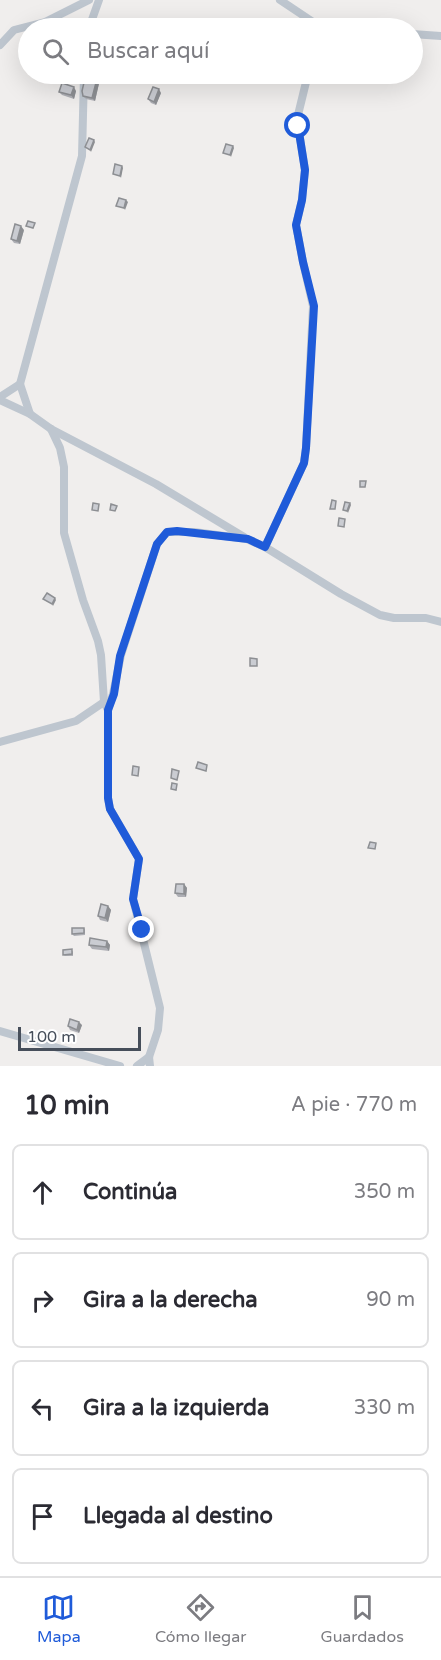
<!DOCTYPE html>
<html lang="es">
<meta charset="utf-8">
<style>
:root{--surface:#fff;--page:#f2f2f3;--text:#2b2b33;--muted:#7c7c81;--line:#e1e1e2;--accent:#1f5bd9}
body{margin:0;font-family:"Varela Round",sans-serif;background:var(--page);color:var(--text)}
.scale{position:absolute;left:18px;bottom:15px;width:123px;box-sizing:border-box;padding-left:6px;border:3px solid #464e5a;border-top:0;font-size:16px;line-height:21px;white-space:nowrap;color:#464e5a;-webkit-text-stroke:4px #fff;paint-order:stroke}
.stop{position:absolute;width:18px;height:18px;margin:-14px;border:4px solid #1f5bd9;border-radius:50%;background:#fff}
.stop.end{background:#1f5bd9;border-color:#fff;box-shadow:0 2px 6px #0008}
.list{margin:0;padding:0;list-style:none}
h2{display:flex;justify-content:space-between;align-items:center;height:78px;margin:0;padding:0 24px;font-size:26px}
h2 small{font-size:20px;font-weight:400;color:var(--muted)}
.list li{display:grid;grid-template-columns:39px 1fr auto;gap:18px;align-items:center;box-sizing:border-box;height:96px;margin:0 12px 12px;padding:0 12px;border:2px solid var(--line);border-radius:9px}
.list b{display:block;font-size:22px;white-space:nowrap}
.list em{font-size:20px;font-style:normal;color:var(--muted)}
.icon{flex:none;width:33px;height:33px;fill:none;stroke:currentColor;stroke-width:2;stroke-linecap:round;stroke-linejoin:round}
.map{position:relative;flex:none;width:441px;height:1066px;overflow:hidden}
.search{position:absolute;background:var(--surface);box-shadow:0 6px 24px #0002;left:18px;right:18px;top:18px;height:66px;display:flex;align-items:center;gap:15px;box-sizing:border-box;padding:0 21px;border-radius:33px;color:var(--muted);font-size:22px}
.sheet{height:510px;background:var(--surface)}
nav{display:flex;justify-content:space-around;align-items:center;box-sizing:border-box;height:84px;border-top:2px solid var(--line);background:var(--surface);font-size:16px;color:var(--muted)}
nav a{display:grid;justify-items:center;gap:3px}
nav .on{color:var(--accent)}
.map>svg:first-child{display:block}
</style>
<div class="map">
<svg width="441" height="1066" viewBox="0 0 441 1066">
<rect width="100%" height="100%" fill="#f0eeed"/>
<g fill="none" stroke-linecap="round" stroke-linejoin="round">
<!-- street -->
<g stroke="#bec6cf" stroke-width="8">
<path d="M280,0L313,22L337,28"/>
<path d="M89,28L99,0"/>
<path d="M412,34L441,36"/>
<path d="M0,45L14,30L45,22L89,0"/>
<path d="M0,397L20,384"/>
<path d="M0,400L30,414L51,429L156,484L244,537"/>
<path d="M30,414L20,384L82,156L84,74"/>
<path d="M51,429L60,448L64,467V533L83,600L98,641L101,655L104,702L108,710"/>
<path d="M265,547L341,594L380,615L394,618H426L441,622"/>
<path d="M0,742L76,721L104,702"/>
<path d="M0,1031L120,1066"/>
<path d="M137,1066L149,1057"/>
<path d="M150,1066L149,1057L158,1030L160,1008L133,899L139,859L110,809L108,798V710L113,694L121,655L157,544L167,532H194L247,539L265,547L304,463L306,448L313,306L303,262L296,225L302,200L305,170L297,119L308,74"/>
</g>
</g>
<!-- wall -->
<g fill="#aeafb5">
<path d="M100,79L95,101L86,99L83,96Z"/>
<path d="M76,91L74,99L62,95L59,92Z"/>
<path d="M161,93L156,105L151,103L148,99Z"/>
<path d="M24,230L20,244L14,243L11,239Z"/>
<path d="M184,884L187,888L186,897H178L175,893Z"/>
<path d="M108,906L111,910L108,922L100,920L98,916Z"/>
<path d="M84,928L85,930V935L74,936L72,934Z"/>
<path d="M107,941L110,945L109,951L92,949L89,945Z"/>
<path d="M73,951V956H65L63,955Z"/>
<path d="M82,1025L79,1033L70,1030L68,1026Z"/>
</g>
<!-- shaded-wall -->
<g fill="#8d8f93">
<path d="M98,75L100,79L95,101L92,98Z"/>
<path d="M74,87L76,91L74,99L71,95Z"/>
<path d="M159,89L161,93L156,105L154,102Z"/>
<path d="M94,140L95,142L91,152L90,150Z"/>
<path d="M233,146L234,148L231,157L230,155Z"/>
<path d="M122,166L123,168L121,178L120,176Z"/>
<path d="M126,200L128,202L125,210L124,208Z"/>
<path d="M21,226L24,230L20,244L17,241Z"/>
<path d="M350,503L351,505L348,513L347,511Z"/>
<path d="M55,598L56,600L53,606L52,604Z"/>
<path d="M184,884L187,888L186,897L184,894Z"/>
<path d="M108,906L111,910L108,922L105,918Z"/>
<path d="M107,941L110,945L109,951L106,947Z"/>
<path d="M79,1022L82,1025L79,1033L77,1030Z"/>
</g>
<!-- building -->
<g fill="#caccd2" stroke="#8d8f93" stroke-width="1.5">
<path d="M86,74L98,75L92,98L83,96L82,91Z"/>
<path d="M62,83L74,87L71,95L59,92Z"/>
<path d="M153,87L159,89L154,102L148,99Z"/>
<path d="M89,138L94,140L90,150L85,147Z"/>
<path d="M226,144L233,146L230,155L223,153Z"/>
<path d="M115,164L122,166L120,176L113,174Z"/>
<path d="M119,198L126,200L124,208L116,206Z"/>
<path d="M28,221L35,223L33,228L26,226Z"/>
<path d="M15,224L21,226L17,241L11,239Z"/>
<path d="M360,481H366L365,487H360Z"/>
<path d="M332,500L336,501L335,509H330Z"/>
<path d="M345,502L350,503L347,511L343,510Z"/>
<path d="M93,503L99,504L98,511L92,510Z"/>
<path d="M111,504L117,506L115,511L110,510Z"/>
<path d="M339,518L345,519L344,527L338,526Z"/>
<path d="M47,593L55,598L52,604L43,599Z"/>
<path d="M250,658L257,659V666H250Z"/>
<path d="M198,762L207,765L206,771L196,768Z"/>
<path d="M133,766L139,767L138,776L132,775Z"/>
<path d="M172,769L179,771L177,780L171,778Z"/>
<path d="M172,783L177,784L176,790L171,789Z"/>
<path d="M370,842L376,843L375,849L368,848Z"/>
<path d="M176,884H184V894L175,893Z"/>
<path d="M101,904L108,906L105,918L98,916Z"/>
<path d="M72,928H84V933L72,934Z"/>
<path d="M90,938L107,941L106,947L89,945Z"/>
<path d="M72,949V954L63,955V950Z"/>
<path d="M70,1019L79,1022L77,1030L68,1026Z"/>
</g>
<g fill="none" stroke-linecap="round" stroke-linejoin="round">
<!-- route -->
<path stroke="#1f5bd9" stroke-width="8" d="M142,930L133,899L139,859L110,809L108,798V710L114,694L120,656L157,544L167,532L177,531L248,539L265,547L304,463L306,448L314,306L303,262L296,225L302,200L305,170L298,126"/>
</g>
</svg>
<div class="scale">100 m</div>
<div class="stop" style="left:298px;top:126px"></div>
<div class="stop end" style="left:142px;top:930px"></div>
<div class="search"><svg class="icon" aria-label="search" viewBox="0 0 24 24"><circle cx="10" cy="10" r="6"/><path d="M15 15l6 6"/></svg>Buscar aquí</div>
</div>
<section class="sheet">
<h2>10 min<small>A pie · 770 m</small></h2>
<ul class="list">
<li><svg class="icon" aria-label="ahead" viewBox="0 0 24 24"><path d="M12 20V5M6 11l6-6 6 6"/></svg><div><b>Continúa</b></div><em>350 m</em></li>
<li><svg class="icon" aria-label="right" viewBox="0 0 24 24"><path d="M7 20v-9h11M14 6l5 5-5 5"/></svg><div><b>Gira a la derecha</b></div><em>90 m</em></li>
<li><svg class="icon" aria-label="left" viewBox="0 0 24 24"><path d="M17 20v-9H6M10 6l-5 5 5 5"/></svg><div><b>Gira a la izquierda</b></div><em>330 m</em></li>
<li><svg class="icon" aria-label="arrive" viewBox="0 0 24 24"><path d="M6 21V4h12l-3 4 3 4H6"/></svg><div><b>Llegada al destino</b></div></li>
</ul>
</section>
<nav>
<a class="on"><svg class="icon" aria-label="map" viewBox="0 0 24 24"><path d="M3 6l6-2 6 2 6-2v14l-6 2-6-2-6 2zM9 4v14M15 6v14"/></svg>Mapa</a>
<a><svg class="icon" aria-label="directions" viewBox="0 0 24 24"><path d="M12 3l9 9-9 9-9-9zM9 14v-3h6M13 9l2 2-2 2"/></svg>Cómo llegar</a>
<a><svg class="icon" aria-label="saved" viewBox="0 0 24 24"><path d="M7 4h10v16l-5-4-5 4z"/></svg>Guardados</a>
</nav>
